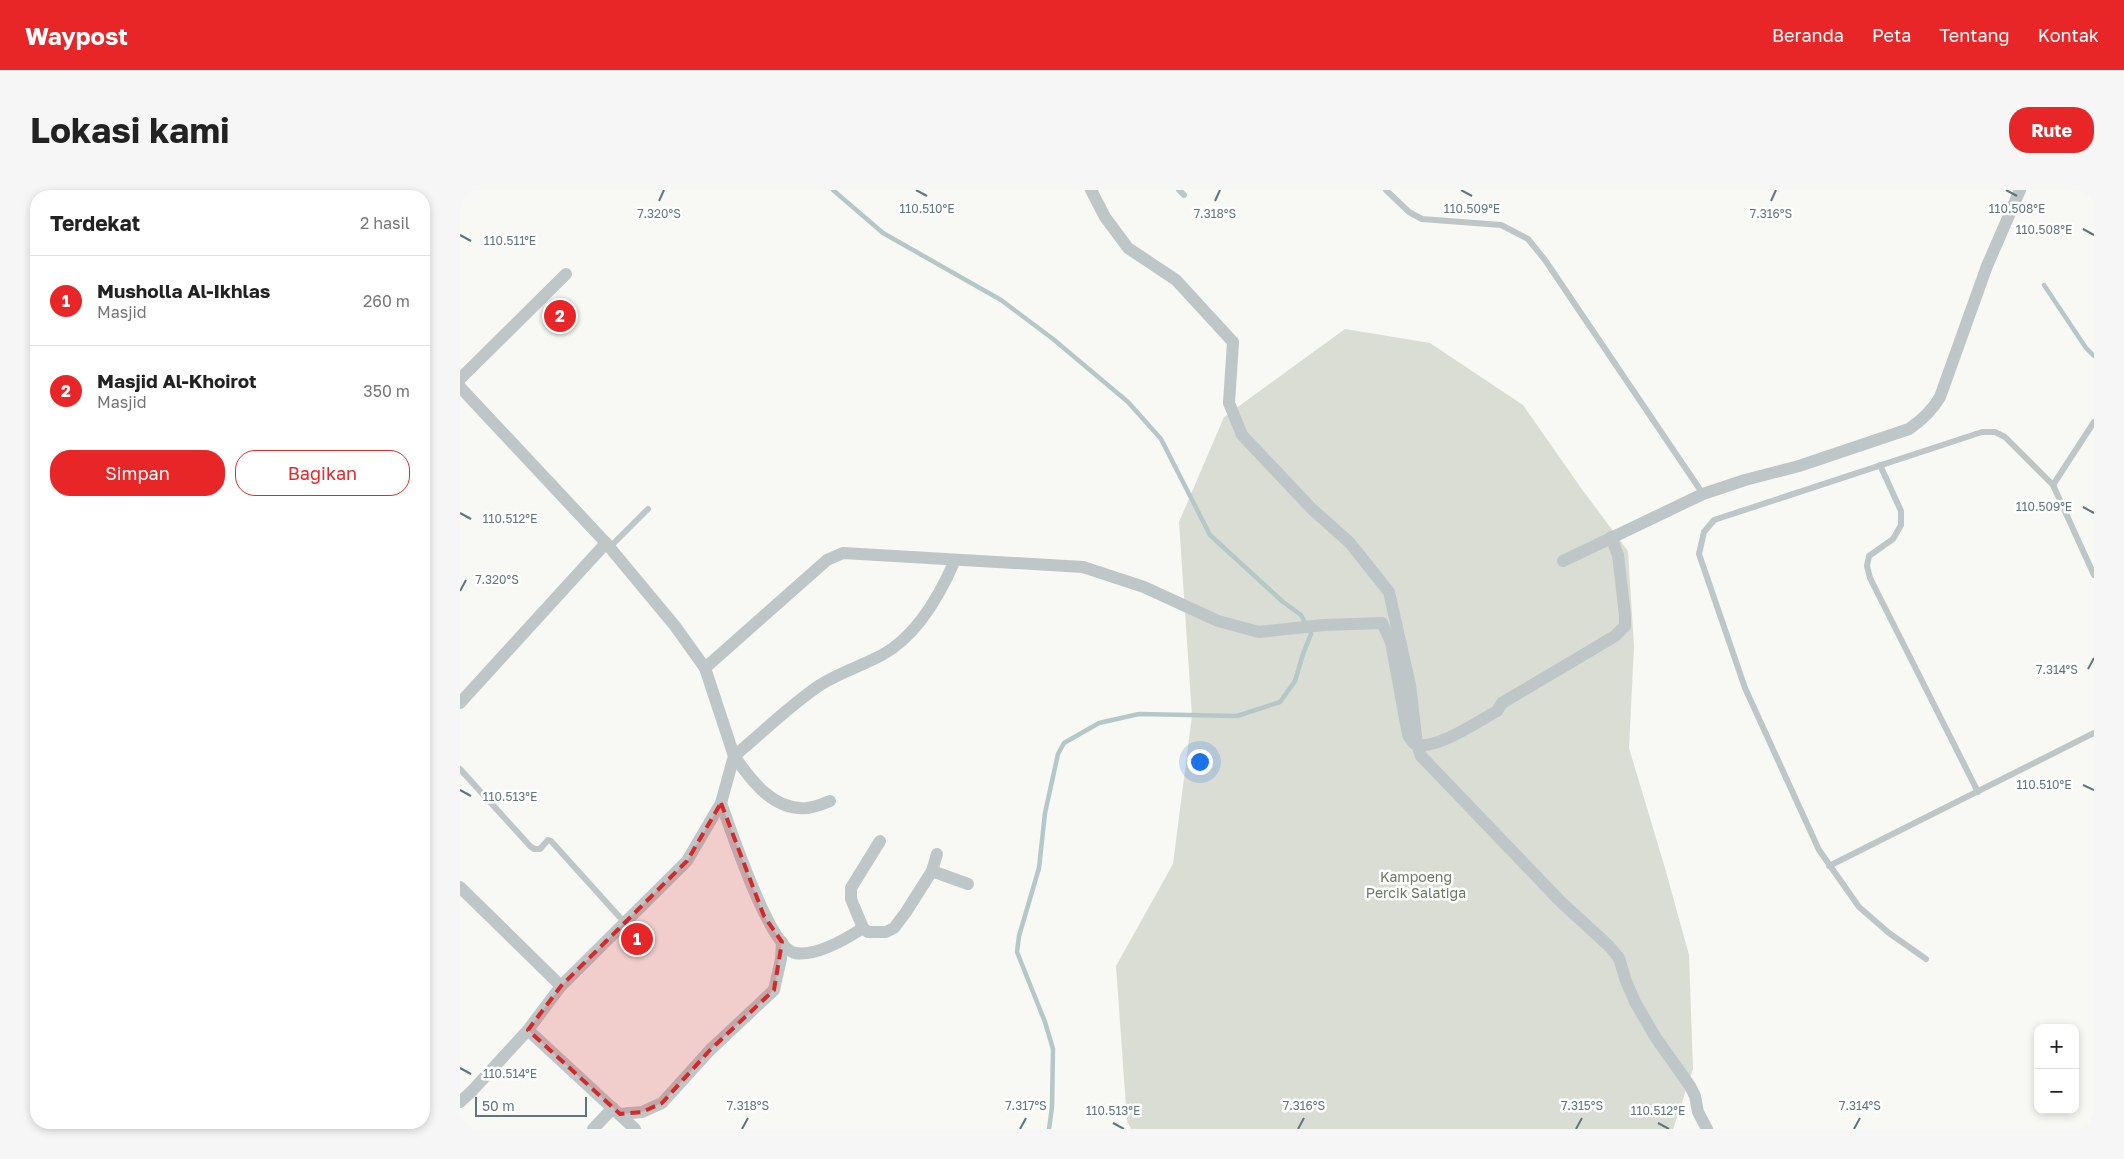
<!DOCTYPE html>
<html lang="id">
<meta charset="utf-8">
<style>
:root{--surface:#fff;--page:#f6f6f6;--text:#222;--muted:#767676;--line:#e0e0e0;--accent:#e82627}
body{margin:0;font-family:"Golos Text",sans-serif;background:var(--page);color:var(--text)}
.controls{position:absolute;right:15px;bottom:15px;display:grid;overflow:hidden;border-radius:10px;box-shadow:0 2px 8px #0003}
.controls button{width:45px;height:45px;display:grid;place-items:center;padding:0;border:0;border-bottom:1px solid var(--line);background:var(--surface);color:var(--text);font:25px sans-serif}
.scale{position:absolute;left:15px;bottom:12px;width:112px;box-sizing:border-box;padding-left:5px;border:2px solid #5e767b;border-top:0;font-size:14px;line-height:18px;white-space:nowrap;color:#5e767b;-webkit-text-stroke:4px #fff;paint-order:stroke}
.you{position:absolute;left:739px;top:571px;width:18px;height:18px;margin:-12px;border:4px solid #fff;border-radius:50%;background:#1a73e8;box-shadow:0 0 0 8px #1a73e833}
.badge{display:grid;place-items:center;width:32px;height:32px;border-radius:50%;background:var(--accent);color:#fff;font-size:16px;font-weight:700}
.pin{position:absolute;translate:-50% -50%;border:2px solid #fff;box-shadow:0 1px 5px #0006}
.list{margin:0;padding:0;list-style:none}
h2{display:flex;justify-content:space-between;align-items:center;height:65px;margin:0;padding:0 20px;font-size:21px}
h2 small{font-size:16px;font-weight:400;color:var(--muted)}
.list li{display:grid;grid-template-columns:32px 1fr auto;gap:15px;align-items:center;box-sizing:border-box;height:90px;padding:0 20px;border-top:1px solid var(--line)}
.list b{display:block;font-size:19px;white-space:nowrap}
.list p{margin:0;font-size:16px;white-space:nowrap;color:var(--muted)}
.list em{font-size:16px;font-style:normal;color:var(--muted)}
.actions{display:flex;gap:10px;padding:15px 20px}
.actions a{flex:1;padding:11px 0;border:1px solid var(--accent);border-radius:20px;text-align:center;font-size:18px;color:var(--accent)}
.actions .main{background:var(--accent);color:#fff}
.map{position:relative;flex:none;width:1634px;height:939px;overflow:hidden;border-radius:20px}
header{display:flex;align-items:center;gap:30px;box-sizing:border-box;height:70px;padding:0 25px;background:var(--accent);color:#fff}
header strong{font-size:24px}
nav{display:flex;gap:28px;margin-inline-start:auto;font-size:18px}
.intro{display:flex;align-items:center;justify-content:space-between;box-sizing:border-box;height:120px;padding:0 30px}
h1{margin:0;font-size:35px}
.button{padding:12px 22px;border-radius:20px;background:var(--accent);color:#fff;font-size:18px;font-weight:700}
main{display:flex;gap:30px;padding:0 30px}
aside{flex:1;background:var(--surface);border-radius:20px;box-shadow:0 2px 8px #0003}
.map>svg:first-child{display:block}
</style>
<header>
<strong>Waypost</strong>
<nav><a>Beranda</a><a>Peta</a><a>Tentang</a><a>Kontak</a></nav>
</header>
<div class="intro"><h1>Lokasi kami</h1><a class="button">Rute</a></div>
<main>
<aside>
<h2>Terdekat<small>2 hasil</small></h2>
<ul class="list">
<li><span class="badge">1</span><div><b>Musholla Al-Ikhlas</b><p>Masjid</p></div><em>260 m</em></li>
<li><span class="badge">2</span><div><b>Masjid Al-Khoirot</b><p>Masjid</p></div><em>350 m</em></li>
</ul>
<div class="actions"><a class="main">Simpan</a><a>Bagikan</a></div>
</aside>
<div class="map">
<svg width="1634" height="939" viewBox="0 0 1634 939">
<rect width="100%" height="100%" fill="#f8f8f5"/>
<!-- green -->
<path fill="#daddd4" d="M885,139L970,153L1063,215L1121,298L1168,361L1174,456L1169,558L1205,678L1229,765L1233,879L1213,939H671L667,931L656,776L713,674L732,526L719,332L764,227Z"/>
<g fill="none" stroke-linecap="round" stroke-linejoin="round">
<!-- stream -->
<g stroke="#b5c7c7" stroke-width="4.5">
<path d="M373,0L423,43L541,110L593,149L668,212L701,249L750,345L823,412L841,425L851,444L843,464L835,491L820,512L777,526L679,524L639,533L604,553L598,564L585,623L579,678L559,746L557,762L585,832L593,859L592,917L589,939"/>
<path d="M1584,95L1626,158L1634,166"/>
</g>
<!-- service -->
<g stroke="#bfc6c8" stroke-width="6">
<path d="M719,0L724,5"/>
<path d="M926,0L949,22L962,29L1041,35L1068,49L1085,70L1243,304"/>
<path d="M1420,275L1441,321V335L1433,349L1409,366L1407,376L1410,388L1518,602"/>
<path d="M1593,295L1634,385"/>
<path d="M150,357L188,319"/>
<path d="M0,579L70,656L74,659H80L88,650L91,651L165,733"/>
<path d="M1369,676L1634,543"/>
<path d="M1466,769L1429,743L1399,717L1359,660L1285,498L1239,364L1244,342L1254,330L1522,242H1535L1545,247L1593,295L1634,232"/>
</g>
<!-- minor -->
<g stroke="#bfc6c8" stroke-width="12">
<path d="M631,0L645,27L668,58L716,90L773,152L769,213L782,245L852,319L890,353L929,402L950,495L957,554L961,566L1101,712L1149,756L1159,768L1166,791L1175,812L1196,848L1230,896L1235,906L1238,922L1247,939"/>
<path d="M0,189L106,84"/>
<path d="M0,197L146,353L215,436L245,478L274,566L261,613L227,671L101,796L68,840L11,902L0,912"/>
<path d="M1103,371L1243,304L1285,290L1339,276L1449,239C1462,230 1472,221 1480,207L1527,76L1560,0"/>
<path d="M245,478L367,370L383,363L623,377L684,397L758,431L799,442L864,435L922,433L931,452L948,545C950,548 952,552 955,554C974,562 1020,530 1037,521L1042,513L1155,446L1165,436V425L1158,365L1151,347"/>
<path d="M0,513L146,353"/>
<path d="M370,611C363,614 355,617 347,618C313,621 291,590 274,566C302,543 329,516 360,495C379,483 401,476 422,465C457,446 480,405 495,370"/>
<path d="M261,613C271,640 309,757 335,763C356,767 386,749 403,738"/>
<path d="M420,651L391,698V709L403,738L408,742H426L434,738L446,722L472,681L477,664"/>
<path d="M472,681L508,694"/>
<path d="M0,697L101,796"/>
<path d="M68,840L175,939"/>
<path d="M160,924L182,922L202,913L250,860L314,800L321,769L322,752"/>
<path d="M133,939L153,918"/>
</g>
</g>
<!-- marked area -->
<path fill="#d62828" fill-opacity="0.2" stroke="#d62828" stroke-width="4" stroke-dasharray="10 6" stroke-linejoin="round" d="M261,613L304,726L322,752L314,800L250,860L202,913L182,922L160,924L68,840L101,796L227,671Z"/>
<!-- ticks -->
<path fill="none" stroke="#5e767b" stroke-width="2" d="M456,0L467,6M1001,0L1012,6M1546,0L1557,6M199,11L204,0M755,11L760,0M1311,11L1316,0M1623,39L1634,45M0,45L11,51M1623,317L1634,323M0,323L11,329M0,401L6,390M1628,479L1634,468M1623,595L1634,600M0,600L11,606M0,878L11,884M653,933L664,939M1198,933L1209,939M282,939L288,928M560,939L566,928M838,939L844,928M1116,939L1122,928M1394,939L1400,928"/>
<g text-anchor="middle" stroke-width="5" stroke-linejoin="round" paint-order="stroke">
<!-- park labels -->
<g font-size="14" fill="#6b7962" stroke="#fff">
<text x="956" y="692">Kampoeng<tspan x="956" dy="16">Percik Salatiga</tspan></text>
</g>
</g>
<g font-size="12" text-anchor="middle" fill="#5e767b" stroke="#fff" stroke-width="5" stroke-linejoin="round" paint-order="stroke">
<text x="1557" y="23">110.508°E</text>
<text x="467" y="23">110.510°E</text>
<text x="1012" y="23">110.509°E</text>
<text x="199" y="28">7.320°S</text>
<text x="755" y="28">7.318°S</text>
<text x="1311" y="28">7.316°S</text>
<text x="1584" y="44">110.508°E</text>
<text x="50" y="55">110.511°E</text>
<text x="1584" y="321">110.509°E</text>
<text x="50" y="333">110.512°E</text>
<text x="37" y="394">7.320°S</text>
<text x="1597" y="484">7.314°S</text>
<text x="1584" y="599">110.510°E</text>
<text x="50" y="611">110.513°E</text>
<text x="50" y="888">110.514°E</text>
<text x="288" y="920">7.318°S</text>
<text x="566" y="920">7.317°S</text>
<text x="844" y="920">7.316°S</text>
<text x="1122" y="920">7.315°S</text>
<text x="1400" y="920">7.314°S</text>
<text x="653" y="925">110.513°E</text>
<text x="1198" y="925">110.512°E</text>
</g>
</svg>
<div class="controls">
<button>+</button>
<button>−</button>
</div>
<div class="scale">50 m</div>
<div class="you"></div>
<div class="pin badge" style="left:177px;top:749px">1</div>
<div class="pin badge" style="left:100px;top:126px">2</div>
</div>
</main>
